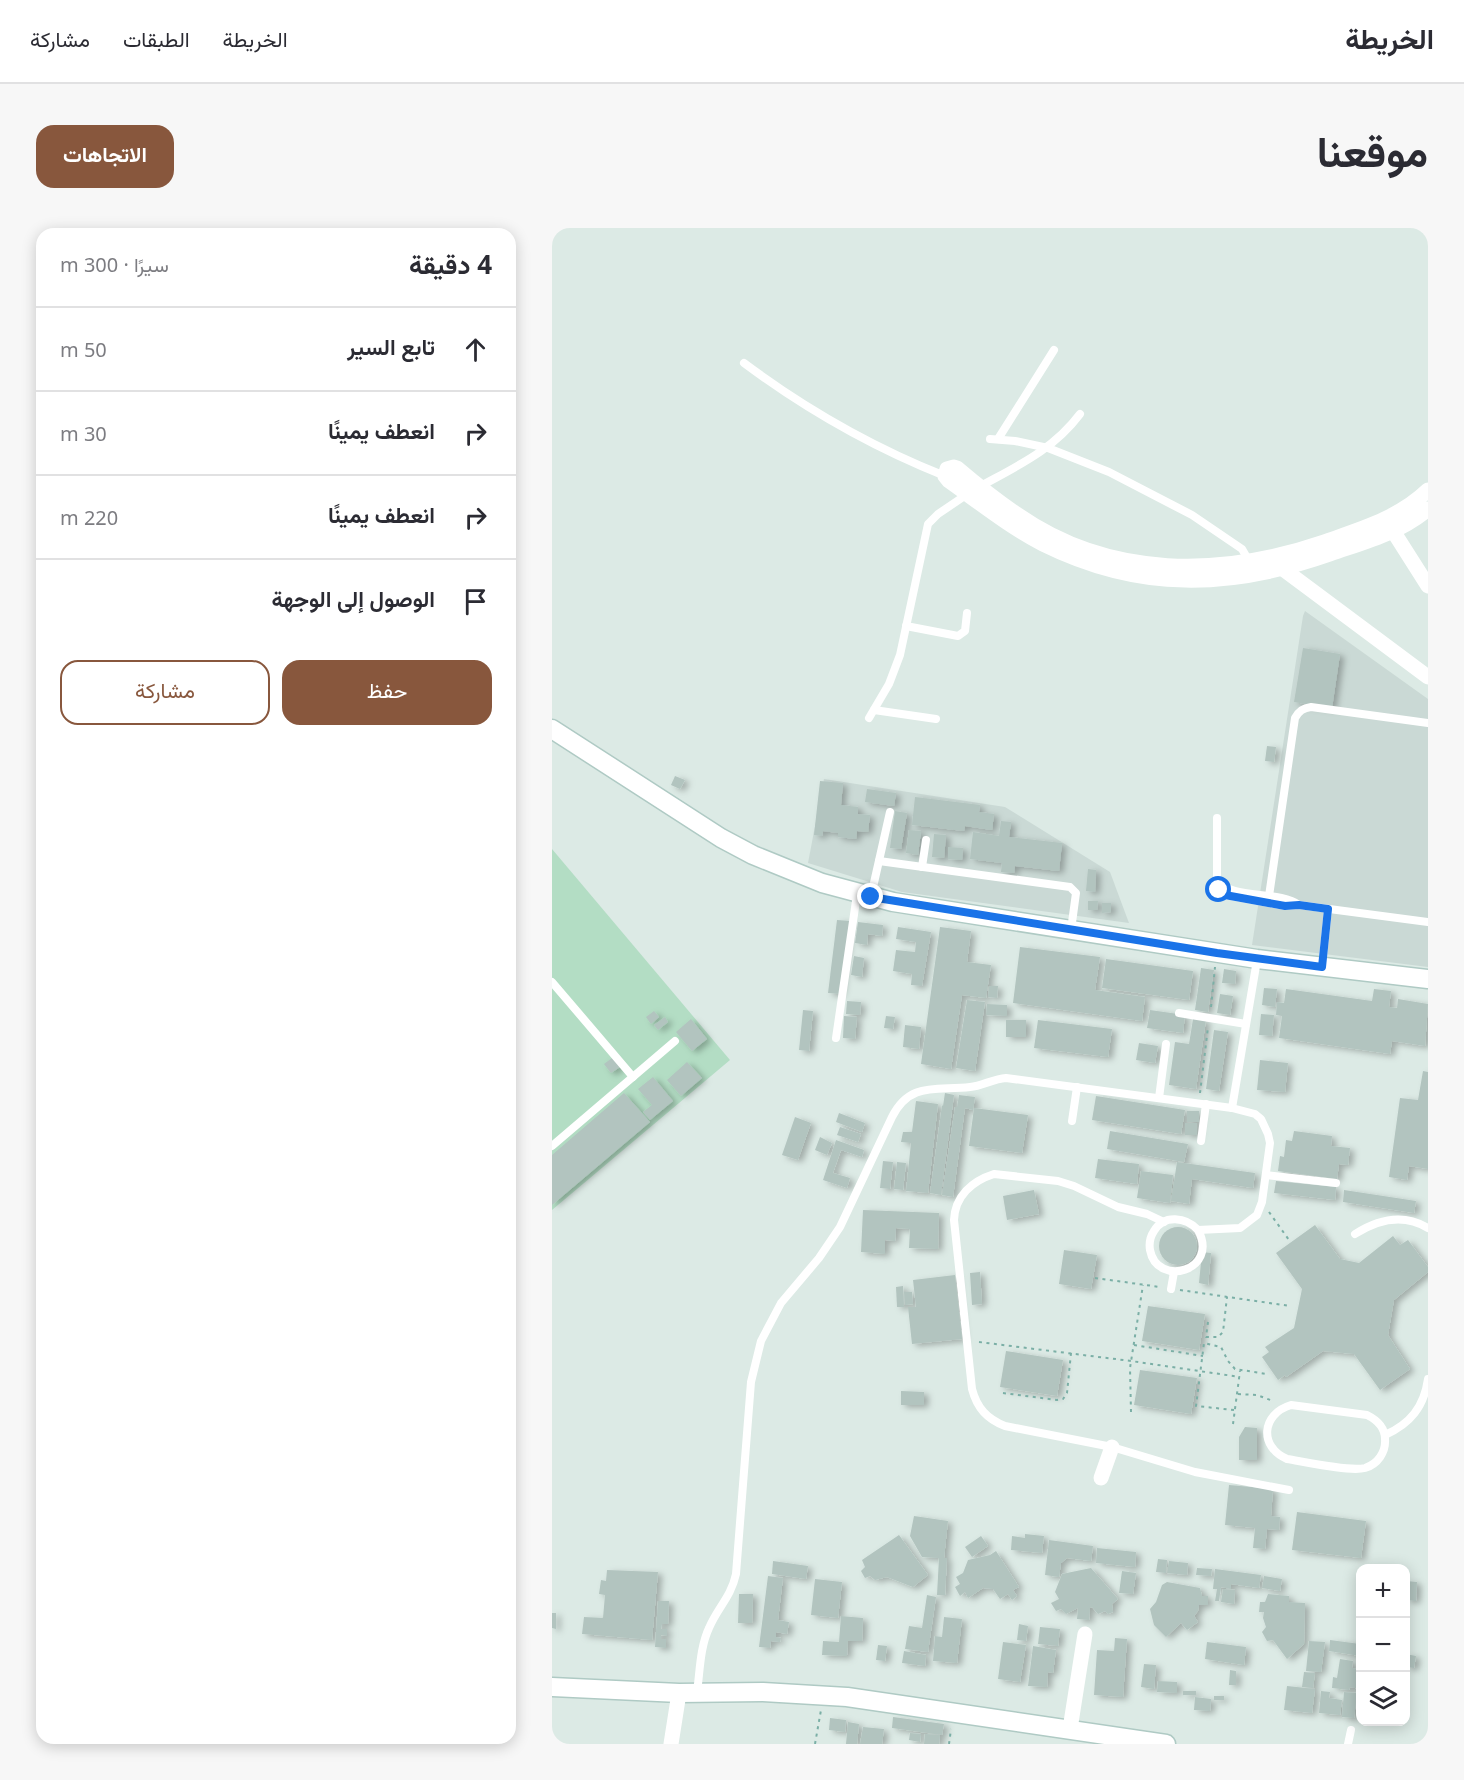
<!DOCTYPE html>
<html lang="ar">
<meta charset="utf-8">
<style>
:root{--surface:#fff;--page:#f7f7f7;--text:#2b2b33;--muted:#7c7c81;--line:#e1e1e2;--accent:#88573d}
body{margin:0;font-family:"Noto Sans",Vazirmatn,sans-serif;background:var(--page);color:var(--text);direction:rtl}
.controls{position:absolute;right:18px;bottom:18px;display:grid;overflow:hidden;border-radius:12px;box-shadow:0 3px 15px #0003}
.controls button{width:54px;height:54px;display:grid;place-items:center;padding:0;border:0;border-bottom:2px solid var(--line);background:var(--surface);color:var(--text);font:30px sans-serif}
.stop{position:absolute;width:18px;height:18px;margin:-14px;border:4px solid #1a73e8;border-radius:50%;background:#fff}
.stop.end{background:#1a73e8;border-color:#fff;box-shadow:0 2px 6px #0008}
.list{margin:0;padding:0;list-style:none}
h2{display:flex;justify-content:space-between;align-items:center;height:78px;margin:0;padding:0 24px;font-size:26px}
h2 small{font-size:20px;font-weight:400;color:var(--muted)}
.list li{display:grid;grid-template-columns:39px 1fr auto;gap:18px;align-items:center;box-sizing:border-box;height:84px;padding:0 24px;border-top:2px solid var(--line)}
.list b{display:block;font-size:22px;white-space:nowrap}
.list em{font-size:20px;font-style:normal;color:var(--muted)}
.actions{display:flex;gap:12px;padding:18px 24px}
.actions a{flex:1;padding:14px 0;border:2px solid var(--accent);border-radius:18px;text-align:center;font-size:21px;color:var(--accent)}
.actions .main{background:var(--accent);color:#fff}
.icon{flex:none;width:33px;height:33px;fill:none;stroke:currentColor;stroke-width:2;stroke-linecap:round;stroke-linejoin:round}
.map{position:relative;flex:none;width:876px;height:1516px;overflow:hidden;direction:ltr;border-radius:18px}
header{display:flex;align-items:center;gap:36px;box-sizing:border-box;height:84px;padding:0 30px;background:var(--surface);border-bottom:2px solid var(--line)}
header strong{font-size:28px}
nav{display:flex;gap:33px;margin-inline-start:auto;font-size:21px}
.intro{display:flex;align-items:center;justify-content:space-between;box-sizing:border-box;height:144px;padding:0 36px}
h1{margin:0;font-size:42px}
.button{padding:15px 27px;border-radius:18px;background:var(--accent);color:#fff;font-size:21px;font-weight:700}
main{display:flex;gap:36px;padding:0 36px}
aside{flex:1;background:var(--surface);border-radius:18px;box-shadow:0 3px 15px #0003}
.map>svg:first-child{display:block}
</style>
<header>
<strong>الخريطة</strong>
<nav><a>الخريطة</a><a>الطبقات</a><a>مشاركة</a></nav>
</header>
<div class="intro"><h1>موقعنا</h1><a class="button">الاتجاهات</a></div>
<main>
<div class="map">
<svg width="876" height="1516" viewBox="0 0 876 1516">
<defs>
<filter id="shadow"><feDropShadow dx="4.5" dy="2.5" stdDeviation="3" flood-color="#0004"/></filter>
</defs>
<rect width="100%" height="100%" fill="#dceae5"/>
<!-- built -->
<g fill="#cad9d5">
<path d="M753,383L876,471V739L700,717L751,388Z"/>
<path d="M272,551L453,579L558,644L577,695L350,664L256,635Z"/>
</g>
<!-- green -->
<path fill="#b3ddc4" d="M0,621L178,832L0,982Z"/>
<!-- building -->
<g fill="#b2c4bf" filter="url(#shadow)">
<path d="M751,420L788,426L780,480L742,474Z"/>
<path d="M715,518L724,519L722,534L713,533Z"/>
<path d="M123,548L133,552L128,561L119,557Z"/>
<path d="M268,553L291,555L289,577L306,579V586L318,587L316,604L305,603L304,611L286,609V605L271,603L270,608L262,607Z"/>
<path d="M315,561L344,565L342,578L313,574Z"/>
<path d="M363,569L428,577L427,584L442,586L440,602L413,598L412,603L360,597Z"/>
<path d="M343,583L355,585L349,621L338,620Z"/>
<path d="M449,593L459,594L457,609L510,615L507,643L463,638L462,645L449,644L450,635L418,631L421,604L447,608Z"/>
<path d="M357,602L369,603L366,627L354,625Z"/>
<path d="M382,606L394,607L392,630L380,629Z"/>
<path d="M396,619L411,620L410,632L396,631Z"/>
<path d="M536,641L544,642L543,664L534,663Z"/>
<path d="M536,673H546L545,682H536Z"/>
<path d="M550,675H559V684L550,685Z"/>
<path d="M285,692L298,693L288,766L276,765Z"/>
<path d="M306,694L331,697L330,708L316,706L315,717L303,715Z"/>
<path d="M346,699L379,704L370,758L359,757L360,746L341,743L344,722L363,724L364,714L344,711Z"/>
<path d="M388,699L419,703L415,734L439,737L434,770L410,767L399,841L369,836Z"/>
<path d="M468,719L548,729L543,762L593,769L590,793L461,775Z"/>
<path d="M302,728L312,730L310,749L299,747Z"/>
<path d="M554,731L641,743L637,772L550,760Z"/>
<path d="M649,740L662,742L656,784L643,782Z"/>
<path d="M672,741L684,743L683,756L670,755Z"/>
<path d="M437,758H446L445,770L436,769Z"/>
<path d="M712,760L725,761L723,779L710,777Z"/>
<path d="M734,761L820,773L822,761L839,763L837,779L845,780L846,771L876,776L873,818L840,813L838,826L727,810L730,788L724,787L725,774L732,775Z"/>
<path d="M668,766L681,768L678,787L665,785Z"/>
<path d="M415,772L433,774L423,843L404,840Z"/>
<path d="M295,773L309,774L308,787L294,786Z"/>
<path d="M435,776L455,777V788L434,787Z"/>
<path d="M251,782L261,783L257,823L247,822Z"/>
<path d="M598,782L633,787L631,805L595,800Z"/>
<path d="M102,783L107,789L99,796L94,789Z"/>
<path d="M709,786L722,787L720,808L707,807Z"/>
<path d="M292,788L305,789L303,811L291,810Z"/>
<path d="M334,788L343,789L341,801L332,800Z"/>
<path d="M113,789L116,794L106,802L102,797Z"/>
<path d="M139,791L155,811L140,823L124,804Z"/>
<path d="M641,791L654,792L644,861L617,857L623,814L637,816Z"/>
<rect x="454" y="792" width="20" height="17"/>
<path d="M486,792L560,801L556,829L482,820Z"/>
<path d="M353,797L369,799L367,821L351,819Z"/>
<path d="M662,802L676,804L667,863L654,861Z"/>
<path d="M587,815L606,818L603,835L584,832Z"/>
<path d="M60,830L68,839L59,845L52,836Z"/>
<path d="M708,832L736,835L733,864L705,862Z"/>
<path d="M135,834L150,850L129,868L115,852Z"/>
<path d="M871,843L876,844V941L857,938L855,952L837,949L848,870L866,872Z"/>
<path d="M101,849L121,873L98,892L91,884L100,877L86,861Z"/>
<path d="M72,865L98,894L0,977V927Z"/>
<path d="M393,865L402,867L389,967L378,965L390,877L391,878Z"/>
<path d="M407,867L423,869L421,882L413,880L401,969L390,967L403,879H405Z"/>
<path d="M544,868L633,882L629,906L540,892Z"/>
<path d="M364,873L386,876L376,965L354,963L359,915L349,914L351,904H360Z"/>
<path d="M422,880L476,887L470,925L417,918Z"/>
<rect x="635" y="883" width="12" height="11"/>
<path d="M287,885L313,895L310,904L284,894Z"/>
<path d="M243,889L259,895L246,932L230,927Z"/>
<rect x="633" y="895" width="12" height="12"/>
<path d="M288,899L309,906L306,914L285,907Z"/>
<path d="M558,903L636,916L632,934L555,921Z"/>
<path d="M742,903L780,908L779,918L798,920L796,937L787,936L785,951L726,943L728,928L732,929L734,912L740,913Z"/>
<path d="M268,909L280,915L275,927L263,922Z"/>
<path d="M284,912L312,922L310,929L289,922L281,945L298,950L295,960L271,952Z"/>
<path d="M546,931L587,936L585,956L543,950Z"/>
<path d="M331,933L341,934L338,961L328,960Z"/>
<path d="M345,934L354,935L351,962L342,961Z"/>
<path d="M625,934L703,945L701,960L640,951L637,976L619,973Z"/>
<path d="M589,943L621,947L618,975L585,970Z"/>
<path d="M724,953L784,959L783,972L722,965Z"/>
<path d="M482,962L487,986L455,992L451,968Z"/>
<path d="M792,962L864,973L862,985L791,974Z"/>
<path d="M311,982L387,985L386,1021L357,1020L358,1001L344,1000L343,1013L333,1012V1026L309,1024Z"/>
<path d="M763,997L788,1031L807,1035L841,1008L848,1017L856,1012L876,1039V1044L842,1072L836,1107L858,1141L828,1162L802,1126L771,1123L734,1149L733,1147L726,1152L710,1129L717,1124L713,1119L742,1100L750,1061L724,1025Z"/>
<circle cx="626" cy="1018" r="19"/>
<path d="M512,1022L545,1027L539,1061L507,1056Z"/>
<path d="M650,1024L659,1025L656,1057L647,1055Z"/>
<path d="M428,1044L430,1076L420,1077L418,1045Z"/>
<path d="M403,1047L410,1111L360,1116L356,1079H364L361,1052Z"/>
<path d="M351,1058L352,1079H345L344,1059Z"/>
<path d="M352,1064H360L361,1076L353,1077Z"/>
<path d="M596,1078L653,1086L647,1122L590,1113Z"/>
<path d="M454,1123L511,1132L505,1168L448,1159Z"/>
<path d="M588,1142L645,1150L639,1186L582,1177Z"/>
<path d="M349,1163L372,1164V1177H349Z"/>
<path d="M693,1199L705,1200V1232H687V1209Z"/>
<path d="M677,1257L721,1261L719,1288L728,1289L727,1302L715,1301L713,1321L701,1320L703,1300L673,1297Z"/>
<path d="M745,1284L814,1293L809,1330L740,1322Z"/>
<path d="M362,1288L396,1293L392,1330H395L393,1367H385L387,1330L370,1329L358,1308Z"/>
<path d="M473,1306L492,1308L490,1325L459,1322L460,1308L473,1310Z"/>
<path d="M347,1307L376,1347L361,1359L335,1349L323,1352L318,1348L313,1350L309,1343L313,1339L310,1332Z"/>
<path d="M429,1308L436,1318L420,1329L413,1319Z"/>
<path d="M497,1312L541,1318L539,1333L515,1330L509,1335L507,1349L493,1347Z"/>
<path d="M545,1320L584,1324L583,1339L544,1335Z"/>
<path d="M444,1323L467,1359L461,1362L465,1368L460,1372L456,1366L448,1371L441,1361L431,1360L416,1370L413,1364L408,1368L403,1359L408,1356L404,1349L411,1345L416,1332L438,1327Z"/>
<path d="M606,1331L615,1332L614,1345L604,1344Z"/>
<path d="M221,1333L256,1338L254,1351L220,1346Z"/>
<path d="M617,1333L636,1335L635,1347L615,1345Z"/>
<path d="M539,1340L566,1371L560,1376L561,1384L556,1386L553,1383L546,1386L540,1379L538,1380L537,1392L525,1391L526,1380L514,1386L509,1381L504,1383L499,1375L507,1371L503,1364L510,1346Z"/>
<path d="M645,1340L660,1341L659,1348L644,1347Z"/>
<path d="M663,1341L709,1347L707,1360L679,1356V1361L669,1359L667,1373H663L665,1361H661Z"/>
<path d="M55,1342L106,1344L100,1412L30,1406L32,1389L51,1390L53,1367L47,1366L49,1352L54,1353Z"/>
<path d="M570,1343L584,1345L581,1366L567,1365Z"/>
<path d="M216,1348L231,1350L226,1392L237,1394L235,1406L224,1404V1409L229,1410L228,1414L219,1413L218,1420L207,1419Z"/>
<path d="M712,1348L730,1351L728,1363L710,1360Z"/>
<path d="M263,1351L290,1354L286,1390L259,1387Z"/>
<path d="M854,1353L865,1354L864,1373L854,1372Z"/>
<path d="M615,1354L648,1360L650,1368H656V1377H647L646,1383L642,1388L646,1394L635,1402L629,1395L614,1409L602,1397L598,1381L604,1374L610,1357Z"/>
<path d="M671,1361L683,1362L682,1376L669,1374Z"/>
<path d="M187,1366H201L200,1395H186Z"/>
<path d="M716,1366L737,1368V1374L753,1375L752,1416L735,1431L721,1412L715,1413L710,1404L714,1399L711,1390L712,1384H707L708,1374H713Z"/>
<path d="M375,1367L384,1369L376,1424L353,1421L357,1398L370,1400Z"/>
<path d="M106,1373H117L116,1396H110L109,1401H115V1408L109,1407V1411H114V1420L103,1419Z"/>
<path d="M0,1385H4V1401L0,1400Z"/>
<path d="M289,1388L311,1390L310,1413H296L295,1428L270,1427L271,1413L287,1414Z"/>
<path d="M392,1389L410,1391L405,1435L381,1433L383,1408L390,1409Z"/>
<path d="M467,1396L476,1398L474,1413L465,1412Z"/>
<path d="M488,1399L508,1401L506,1418L486,1416Z"/>
<path d="M563,1410L575,1411L571,1469L542,1467L545,1422L562,1423Z"/>
<path d="M778,1412L808,1416V1428L777,1423Z"/>
<path d="M757,1413L773,1414L769,1444L754,1443Z"/>
<path d="M451,1414L474,1417L468,1454L446,1451Z"/>
<path d="M655,1414L694,1419L692,1437L653,1431Z"/>
<path d="M326,1417L335,1418L333,1433L324,1432Z"/>
<path d="M481,1418L504,1422L501,1445L496,1444L495,1459L476,1458Z"/>
<path d="M352,1423L374,1427L373,1438L350,1435Z"/>
<path d="M854,1426L864,1428L862,1440L854,1439Z"/>
<path d="M788,1431L801,1433L800,1440L808,1441V1461L798,1459L797,1462L780,1460L781,1449L785,1450Z"/>
<path d="M592,1436L604,1437L602,1461L589,1459Z"/>
<path d="M678,1442L684,1443V1457H677Z"/>
<path d="M752,1444L763,1445L761,1460L750,1459Z"/>
<path d="M606,1453L625,1454V1465L605,1464Z"/>
<path d="M735,1458L763,1461L760,1485L732,1482Z"/>
<rect x="631" y="1463" width="13" height="4"/>
<path d="M769,1463L778,1464L777,1470L790,1472L788,1487L767,1485Z"/>
<path d="M792,1464L805,1465L802,1490L790,1489Z"/>
<rect x="662" y="1468" width="10" height="4"/>
<path d="M643,1469L659,1471L658,1483L642,1482Z"/>
<path d="M341,1489L392,1496L390,1507L340,1500Z"/>
<path d="M278,1490L294,1492L293,1504L277,1502Z"/>
<path d="M296,1494L307,1496L305,1516H294Z"/>
<path d="M311,1499L332,1501L330,1516H308Z"/>
<path d="M358,1505L369,1506L368,1514L357,1512Z"/>
<path d="M373,1506L388,1507L387,1516H372Z"/>
</g>
<g fill="none" stroke-linecap="round" stroke-linejoin="round">
<!-- secondary casing -->
<g stroke="#afcac4" stroke-width="21">
<g id="secondary">
<path d="M0,501L169,610L201,627L270,655L341,674L705,731L876,751"/>
<path d="M0,1459L127,1465L211,1464L295,1469L614,1516"/>
</g>
</g>
<!-- path -->
<g stroke="#7bafa6" stroke-width="2" stroke-dasharray="3 4.5" stroke-linecap="butt">
<path d="M659,779L663,739"/>
<path d="M648,865L656,799"/>
<path d="M717,984L737,1012"/>
<path d="M543,1050L608,1059"/>
<path d="M628,1062L738,1078"/>
<path d="M656,1094L654,1109H666L671,1104L675,1069"/>
<path d="M427,1114L579,1133L688,1149"/>
<path d="M582,1117L651,1128"/>
<path d="M451,1165L505,1172L511,1171L515,1165L519,1125"/>
<path d="M686,1166L705,1167L721,1173"/>
<path d="M682,1182L644,1178L652,1115L669,1119L676,1133L683,1141L715,1146"/>
<path d="M579,1184L578,1140L591,1057"/>
<path d="M681,1196L688,1143"/>
<path d="M263,1516L269,1482"/>
<path d="M397,1516L399,1501"/>
</g>
<!-- lane -->
<g stroke="#fff" stroke-width="8">
<path d="M192,135C255,182 320,219 393,248"/>
<path d="M438,211L463,213L496,220L557,244L640,287L690,321L697,333"/>
<path d="M446,211L502,122"/>
<path d="M427,259C465,238 501,222 528,186"/>
<path d="M354,398L406,408L413,403L415,385"/>
<path d="M322,482L384,491"/>
<path d="M317,490L337,456L348,427L376,296L386,286L417,265"/>
<path d="M665,590V650L667,662L673,667L733,678L747,677L876,694"/>
<path d="M327,633L518,659L524,665L519,702"/>
<path d="M370,639L374,612"/>
<path d="M665,652C679,672 726,662 747,677"/>
<path d="M319,668L338,584"/>
<path d="M717,668L743,490C747,483 751,480 759,479L876,495"/>
<path d="M770,739L776,681"/>
<path d="M0,754L81,849"/>
<path d="M627,785L694,796"/>
<path d="M284,810L305,666"/>
<path d="M607,870L614,816"/>
<path d="M680,880L705,732"/>
<path d="M520,893L525,859"/>
<path d="M649,913L654,876"/>
<path d="M0,918L123,813"/>
<path d="M714,947L784,955"/>
<path d="M612,994L595,986L566,979L522,958L506,953L442,946C420,953 403,968 402,992L420,1161C425,1180 435,1191 453,1198L560,1219L643,1244L737,1262"/>
<path d="M803,1006C825,992 851,985 876,1000"/>
<path d="M619,1061L622,1044"/>
<path d="M739,1177L815,1187C825,1192 833,1199 833,1211C834,1224 826,1236 813,1240C798,1244 753,1234 735,1231C707,1219 709,1186 739,1177Z"/>
<path d="M833,1207C858,1196 872,1179 876,1151"/>
<path d="M145,1464C148,1443 148,1419 157,1400C166,1379 179,1369 184,1346L199,1154L209,1113L229,1075L267,1030L288,999L340,889C358,853 385,863 418,859C430,858 441,851 454,850L680,880L703,886L709,891L716,906L718,915L710,974L705,987L688,1000L646,1002C634,989 612,986 602,1003C598,1009 597,1016 598,1022C605,1060 668,1043 646,1002"/>
<path d="M796,1516L799,1502"/>
</g>
<!-- street -->
<g stroke="#fff" stroke-width="15">
<path d="M876,262C847,290 809,301 772,314C670,349 558,351 466,287C445,273 425,257 405,240L402,239L395,241L393,248L397,253C428,275 458,299 491,316C588,364 678,361 778,326C812,314 848,305 876,281"/>
<path d="M836,295L876,358"/>
<path d="M727,338L876,449"/>
<path d="M549,1250L560,1219"/>
<path d="M518,1501L533,1406"/>
<path d="M119,1516L127,1465"/>
</g>
<!-- secondary -->
<use href="#secondary" stroke="#fff" stroke-width="18"/>
</g>
<g fill="none" stroke-linecap="round" stroke-linejoin="round">
<!-- route -->
<path stroke="#1a73e8" stroke-width="8" d="M319,669L665,725L770,739L776,681L747,677L733,678L673,667L667,662"/>
</g>
</svg>
<div class="controls">
<button>+</button>
<button>−</button>
<button><svg class="icon" aria-label="layers" viewBox="0 0 24 24"><path d="M12 4l9 5-9 5-9-5zM3 14l9 5 9-5"/></svg></button>
</div>
<div class="stop" style="left:667px;top:662px"></div>
<div class="stop end" style="left:319px;top:669px"></div>
</div>
<aside>
<h2>4 دقيقة<small>سيرًا · 300 m</small></h2>
<ul class="list">
<li><svg class="icon" aria-label="ahead" viewBox="0 0 24 24"><path d="M12 20V5M6 11l6-6 6 6"/></svg><div><b>تابع السير</b></div><em>50 m</em></li>
<li><svg class="icon" aria-label="right" viewBox="0 0 24 24"><path d="M7 20v-9h11M14 6l5 5-5 5"/></svg><div><b>انعطف يمينًا</b></div><em>30 m</em></li>
<li><svg class="icon" aria-label="right" viewBox="0 0 24 24"><path d="M7 20v-9h11M14 6l5 5-5 5"/></svg><div><b>انعطف يمينًا</b></div><em>220 m</em></li>
<li><svg class="icon" aria-label="arrive" viewBox="0 0 24 24"><path d="M6 21V4h12l-3 4 3 4H6"/></svg><div><b>الوصول إلى الوجهة</b></div></li>
</ul>
<div class="actions"><a class="main">حفظ</a><a>مشاركة</a></div>
</aside>
</main>
